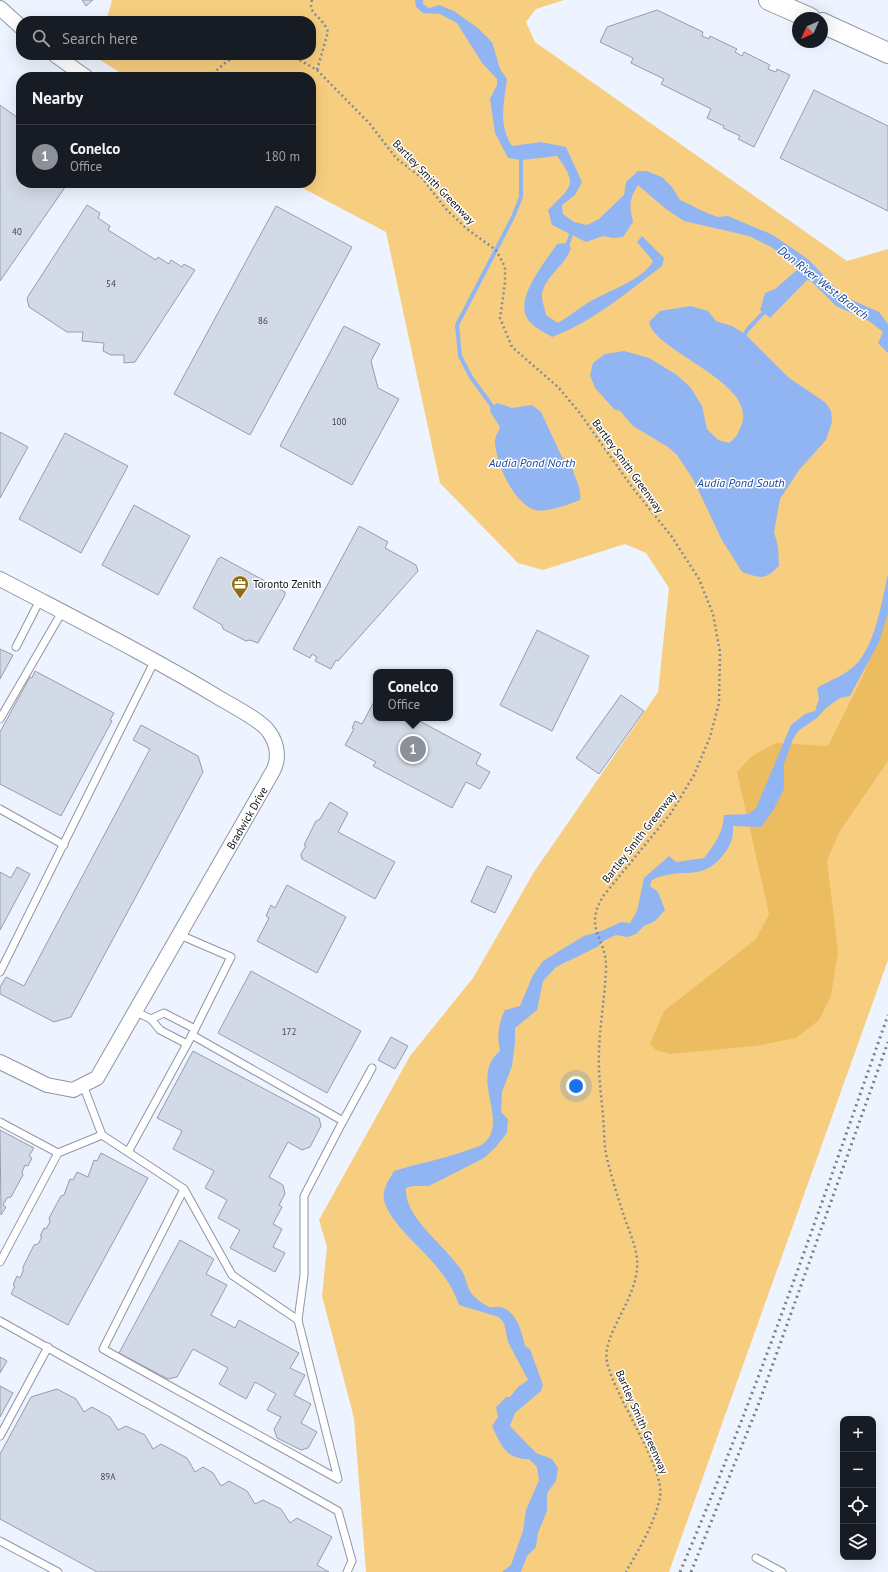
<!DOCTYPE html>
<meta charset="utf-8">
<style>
:root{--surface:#171b24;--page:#20242c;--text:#f1f3f6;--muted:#9ea1a6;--line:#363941;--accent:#8c9099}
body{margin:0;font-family:"PT Sans",sans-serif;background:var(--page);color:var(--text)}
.controls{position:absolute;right:12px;bottom:12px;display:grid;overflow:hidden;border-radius:8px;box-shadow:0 4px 16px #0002}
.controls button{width:36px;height:36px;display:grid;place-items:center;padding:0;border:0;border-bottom:1px solid var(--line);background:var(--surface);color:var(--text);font:20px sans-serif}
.compass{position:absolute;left:792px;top:12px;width:36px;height:36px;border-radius:50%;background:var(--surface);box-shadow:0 4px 16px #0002;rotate:225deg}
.you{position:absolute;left:576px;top:1086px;width:14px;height:14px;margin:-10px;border:3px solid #fff;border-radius:50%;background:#1a73e8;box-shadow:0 0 0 6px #1a73e833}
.badge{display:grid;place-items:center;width:26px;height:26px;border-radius:50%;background:var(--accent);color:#fff;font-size:13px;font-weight:700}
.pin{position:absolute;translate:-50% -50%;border:2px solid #fff;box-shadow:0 1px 4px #0006}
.popup{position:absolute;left:373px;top:669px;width:80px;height:52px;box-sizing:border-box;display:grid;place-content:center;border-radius:8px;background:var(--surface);filter:drop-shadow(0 1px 3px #0005);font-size:13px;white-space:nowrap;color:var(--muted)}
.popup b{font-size:15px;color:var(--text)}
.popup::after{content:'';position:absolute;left:50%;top:100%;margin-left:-8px;border:8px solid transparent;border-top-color:var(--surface)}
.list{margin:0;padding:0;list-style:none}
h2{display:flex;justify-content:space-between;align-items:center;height:52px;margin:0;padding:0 16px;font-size:17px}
h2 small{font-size:13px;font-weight:400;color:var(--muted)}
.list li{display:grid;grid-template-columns:26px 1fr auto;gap:12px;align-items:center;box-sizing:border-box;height:64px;padding:0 16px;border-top:1px solid var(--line)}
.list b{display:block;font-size:15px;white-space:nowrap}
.list p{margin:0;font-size:13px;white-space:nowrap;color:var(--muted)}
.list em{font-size:13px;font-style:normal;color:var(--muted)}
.icon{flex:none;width:22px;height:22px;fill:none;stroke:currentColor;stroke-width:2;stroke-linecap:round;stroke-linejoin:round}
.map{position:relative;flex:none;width:888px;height:1572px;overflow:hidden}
.search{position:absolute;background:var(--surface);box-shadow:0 4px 16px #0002;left:16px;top:16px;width:300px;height:44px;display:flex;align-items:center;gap:10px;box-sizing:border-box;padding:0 14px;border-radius:16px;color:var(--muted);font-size:15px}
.panel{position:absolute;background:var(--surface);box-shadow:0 4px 16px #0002;left:16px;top:72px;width:300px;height:116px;border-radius:16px}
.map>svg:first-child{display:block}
</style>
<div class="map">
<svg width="888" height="1572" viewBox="0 0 888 1572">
<rect width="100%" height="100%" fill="#eef4ff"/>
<!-- green -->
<path fill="#f7ce80" d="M112,0H564L536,9L526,22L535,42L847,261L888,249V960L669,1572H366L354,1418L322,1296L327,1247L319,1220L410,1056L473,978L534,872L658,692L669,588L646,553L625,544L543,570L518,563L440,483L386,232L293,183H311V77H127L97,58L98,55H311V21H106Z"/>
<!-- forest -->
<path fill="#ecbd60" d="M888,608V761L840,831L827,860L838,952L831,996L819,1020L796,1038L755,1046L670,1054L656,1050L650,1044L664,1011L756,939L769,914L737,772L752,756L776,743L828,746L864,674Z"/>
<!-- water -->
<g fill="#91b4f3">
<path d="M415,0H423V4L429,8L439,5L454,11L479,29L492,42L500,69L507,79C504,104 498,124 512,146L541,142L566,147L582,182L575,195L562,205L563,214L574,222L587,225L599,219L624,195L626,182L638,171H646L662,177L672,187L680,200L707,213L718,217L728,216L773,235L809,260L843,296L879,312L888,324V353L878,343L883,332L869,321L836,306L811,281L807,280L770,318L760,310L765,293L775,289L797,270L794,264L773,248L749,236L684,221L666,209L638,185C629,199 629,206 633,222L623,237L613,238L603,236L586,242L552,225L548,210C571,186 579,186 557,156L522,160L508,158L495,133L490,99L497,85V79L482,63L457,23L440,14L423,13L416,7Z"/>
<path d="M642,236L664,258L662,266C627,292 593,322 552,337C544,332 532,327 527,318C515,297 546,261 557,244L568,243L571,248C565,266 547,274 542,293C541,299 545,309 546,315L558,323C568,317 577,310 586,304C604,292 644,280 653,261L637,242Z"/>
<path d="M691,306L708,311L716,321L732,326L745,334L788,377L826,403L831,411L832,422L826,440L799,470L780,499L774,532L778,546L779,566C764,581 761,578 742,572L722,540L693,479L677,455L668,447L633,426L620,411L614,409L595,388L590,375L593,363L605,354L624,351L649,358L677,375L691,388L702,406L707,429L718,440L729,443C736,438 738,434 741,426C760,383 654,352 649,322L660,311Z"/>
<path d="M497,403L512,408L532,405L541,412L562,457L572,466C574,478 582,487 580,500C569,504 547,513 535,510C514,504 495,462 495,441C495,436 499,431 500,427L491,413L490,408Z"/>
<path d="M888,574V613L879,642L850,696L840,698L826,708L817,718L798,731L793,739L784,764V789L774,809L761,827L733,826C734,835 731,844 726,851C703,885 682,865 652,880L650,886L658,892L665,910L655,921L644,926L636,934L627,937L616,935L605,940L597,947L556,967L543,981L537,1010L515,1028V1043L512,1066L502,1092L501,1112L508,1119L507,1133L495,1148L484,1158L429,1186H413L406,1188C403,1218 449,1248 463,1273C466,1278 467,1287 471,1293C474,1297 485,1306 490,1307C493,1308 497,1306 500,1307C516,1310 522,1332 525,1346L530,1349L543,1385L541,1391L515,1413L510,1426L536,1453L552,1459L558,1468L556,1481L547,1493V1511L538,1533L536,1547L527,1556L521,1572H502L511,1565L523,1531L526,1510L539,1480L537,1467L529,1459C505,1459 501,1445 492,1426L498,1417L496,1407L506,1397H510L518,1387L528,1380L508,1342L504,1323L499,1317L459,1305C453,1287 442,1272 429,1258C415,1242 389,1221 384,1200C382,1189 389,1180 394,1171C419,1163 444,1159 468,1150C473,1148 480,1147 484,1143C510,1121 468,1077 500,1051C497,1036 498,1024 505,1010L520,1006L533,975L543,961L584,936L604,930L621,922L630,923L637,911L644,878L669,856L676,862L704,858C715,844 723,833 724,815L749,814L756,808L791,725L805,714L815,711L819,699L817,688C830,680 849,674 859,661C876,640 882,601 888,574Z"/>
</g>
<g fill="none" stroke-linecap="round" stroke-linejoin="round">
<!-- stream -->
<g stroke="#91b4f3" stroke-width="4">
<path d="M568,243L572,232"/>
<path d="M745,334L748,329L766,310"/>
<path d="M492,406L471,377L460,356L457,325L513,217L521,197V155"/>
</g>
</g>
<!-- building -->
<g fill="#d3dae7" stroke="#969da9">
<path d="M82,0H93L86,6Z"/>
<path d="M657,10L703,32L702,36L709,39L710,36L737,49L735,52L742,56L744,52L770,65L768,69L776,72L777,69L790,75L754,147L738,139L740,136L723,128L724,126L707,118L711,109L661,84L664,79L631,63L633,58L600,42L607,27Z"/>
<path d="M814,90L888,126V211L780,158Z"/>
<path d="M0,105L21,120V183H68L0,281Z"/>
<path d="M87,205L100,213L98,218L110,226L108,230L156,260L158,257L169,264L171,260L182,267L184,264L195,270L135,362L124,363V355H111L103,351L104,343L82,341L83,332H67L29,307L27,298Z"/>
<path d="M276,206L352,247L250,435L174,394Z"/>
<path d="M344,326L380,344L371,361L378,388L399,399L352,485L280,446Z"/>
<path d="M0,432L28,447L0,498Z"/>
<path d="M65,433L128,466L81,553L19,519Z"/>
<path d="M134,505L190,536L158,595L102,565Z"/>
<path d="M359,526L388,542L385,548L416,565L418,571L338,661L336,660L331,669L315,661L317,657L312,654L310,658L293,649Z"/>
<path d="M221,557L285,592V595L258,643L250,640L246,641L223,629L222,625L193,608L218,559Z"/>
<path d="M537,630L589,656L552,731L500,705Z"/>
<path d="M0,649L13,655L0,679Z"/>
<path d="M35,671L114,713L110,720L112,721L61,816L0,784V732L30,677L32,678Z"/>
<path d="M621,695L644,711L599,774L576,758Z"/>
<path d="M376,698V718H414L481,754L476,764L490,772L480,789L466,782L452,808L373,766L376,762L345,745L354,729L352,728L355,721L362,724Z"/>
<path d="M141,725L198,756L203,772L71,1017L54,1022L0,994V987L6,977L24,986L150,749L133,740Z"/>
<path d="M330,802L348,813L338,832L395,862L375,899L302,859L301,854L306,846L304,845L316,821L320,819Z"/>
<path d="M487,866L512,876L495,913L471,902Z"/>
<path d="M17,867L30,874L0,930V872L11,878Z"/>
<path d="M287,885L346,917L317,973L257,941L269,918L266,916L271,905L275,908Z"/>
<path d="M251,971L361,1031L327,1093L218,1033Z"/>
<path d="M391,1037L408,1046L395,1069L378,1060Z"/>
<path d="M193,1051L319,1118L321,1126L310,1147L302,1150L288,1142L269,1177L283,1185L285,1194L279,1205L282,1207L273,1224L282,1229L273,1247L285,1253L275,1272L230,1248L240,1230L218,1218L227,1200L205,1188L214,1171L173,1149L182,1131L157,1118Z"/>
<path d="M0,1130L34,1148L29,1156L32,1158L28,1166L25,1165L22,1172L23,1175L11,1197L7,1198L3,1205L6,1207L1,1215Z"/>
<path d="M101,1153L148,1178L68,1325L11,1294L15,1286L13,1285L17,1276L20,1278L23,1271V1267L34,1245L38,1244L42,1237L40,1236L44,1228L46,1229L50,1222L49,1218L61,1196L64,1195L70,1179L73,1180L77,1172L88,1177L94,1160L97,1161Z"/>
<path d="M180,1240L214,1259L206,1274L227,1285L211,1315L235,1328L239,1320L299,1353L290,1368L305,1375L294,1395L311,1404L301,1423L317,1432L308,1448L301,1450L277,1438L274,1429L281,1417L267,1410L276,1394L255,1382L246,1399L219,1384L228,1368L193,1349L177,1377L168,1379L119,1353Z"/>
<path d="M0,1357L7,1361L0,1373Z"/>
<path d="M0,1386L13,1393L0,1417Z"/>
<path d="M57,1389L76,1399L84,1412L92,1407L110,1417L118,1430L126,1426L145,1435L153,1449L161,1444L187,1458L195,1472L203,1467L213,1473L221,1486L229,1481L247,1491L255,1504L263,1500L281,1509L290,1523L297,1518L332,1537L317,1565L329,1572H97L0,1519V1454L31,1397Z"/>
</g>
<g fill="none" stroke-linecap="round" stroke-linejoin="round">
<!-- lane casing -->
<g stroke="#8f96a2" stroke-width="9">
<g id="lane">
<path d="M16,647L40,600"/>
<path d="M0,719L62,612"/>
<path d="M0,809L64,845"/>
<path d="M180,935L231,957L192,1035"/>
<path d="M0,972L154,662"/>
<path d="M136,1012L151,1019L160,1030L187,1044"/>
<path d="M151,1019L164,1013L195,1029"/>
<path d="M83,1085L102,1135L184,1189L103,1349L338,1479L298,1320L232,1275L184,1189"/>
<path d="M343,1121L372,1068"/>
<path d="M0,1122L58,1153"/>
<path d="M128,1152L192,1035L343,1121L304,1196V1275L298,1320"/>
<path d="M0,1262L58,1153L102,1135"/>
<path d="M0,1321L338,1511L352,1561L347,1572"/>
<path d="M0,1436L48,1347"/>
<path d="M0,1541L58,1572"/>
<path d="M756,1558L782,1572"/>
</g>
</g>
<!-- street casing -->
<g stroke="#8f96a2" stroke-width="16">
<g id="street">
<path d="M0,8L21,27"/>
<path d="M55,55L86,77"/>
<path d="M0,579C74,618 150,656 221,699C233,706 262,721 269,732C277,743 280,758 273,771L97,1078L73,1090L47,1085L0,1062"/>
</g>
</g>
<!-- secondary casing -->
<g stroke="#8f96a2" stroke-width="22">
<g id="secondary">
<path d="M769,0L810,18"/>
<path d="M822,23L888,53"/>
</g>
</g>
<!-- path -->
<g stroke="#868a92" stroke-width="2.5" stroke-dasharray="2 3" stroke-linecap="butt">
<path d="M312,0C308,12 317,14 323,23C325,25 327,29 328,32L317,70"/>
<path d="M291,55L317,70L370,124L396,158L422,178L446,209L467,229L496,250L505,267V283L500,318L512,347L558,387L579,412L632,487L672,537L699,579L713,614L720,652L719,703L710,737L694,775L671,813L604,895C582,930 607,936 606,969C605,996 600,1023 599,1051C598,1072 601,1094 603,1115C604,1128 604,1142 606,1154C611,1176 618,1198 625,1219C629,1230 634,1242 636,1253C645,1293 601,1331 607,1362C615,1398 665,1467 660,1497C655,1523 639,1549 626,1572"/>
<path d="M209,77L225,63L237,55"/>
</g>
<!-- lane -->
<use href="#lane" stroke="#fff" stroke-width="7"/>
<!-- street -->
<use href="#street" stroke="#fff" stroke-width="14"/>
<!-- secondary -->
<use href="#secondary" stroke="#fff" stroke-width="20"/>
<!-- rail -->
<g stroke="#7a7e85" stroke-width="3" stroke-dasharray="2 4" stroke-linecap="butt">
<path d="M680,1572C758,1390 822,1202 888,1015"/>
<path d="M691,1572L759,1403L888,1042"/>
</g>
</g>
<!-- icons -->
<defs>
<g id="office-pin" transform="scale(0.9)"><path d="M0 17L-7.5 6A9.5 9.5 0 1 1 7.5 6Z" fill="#916b12" stroke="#fff"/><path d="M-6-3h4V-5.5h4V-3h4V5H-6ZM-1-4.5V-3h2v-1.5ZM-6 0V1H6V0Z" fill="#fff"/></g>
</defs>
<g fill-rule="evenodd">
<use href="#office-pin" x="240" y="584"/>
</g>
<g text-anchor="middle" stroke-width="3" stroke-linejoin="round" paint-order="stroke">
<!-- number labels -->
<g font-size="9" fill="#3f4249">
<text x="17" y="235">40</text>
<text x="111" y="287">54</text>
<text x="263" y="324">86</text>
<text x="339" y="425">100</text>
<text x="289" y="1035">172</text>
<text x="108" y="1480">89A</text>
</g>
<!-- street labels -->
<g font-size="11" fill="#0e1014" stroke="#fff">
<text transform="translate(434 182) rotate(46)" y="4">Bartley Smith Greenway</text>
<text transform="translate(628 466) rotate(54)" y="4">Bartley Smith Greenway</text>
<text transform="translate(247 818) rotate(-60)" y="4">Bradwick Drive</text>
<text transform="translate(639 837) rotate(-52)" y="4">Bartley Smith Greenway</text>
<text transform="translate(642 1422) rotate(66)" y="4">Bartley Smith Greenway</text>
</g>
<!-- poi labels -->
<g font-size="11" fill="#0e1014" stroke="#fff" text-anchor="start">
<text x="253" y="588">Toronto Zenith</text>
</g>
<!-- water labels -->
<g font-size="12" font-style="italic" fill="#15429b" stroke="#fff">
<text transform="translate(823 283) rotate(38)" y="4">Don River West Branch</text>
<text x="532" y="467">Audia Pond North</text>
<text x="741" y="487">Audia Pond South</text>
</g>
</g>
</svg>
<div class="controls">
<button>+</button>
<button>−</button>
<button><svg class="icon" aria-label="locate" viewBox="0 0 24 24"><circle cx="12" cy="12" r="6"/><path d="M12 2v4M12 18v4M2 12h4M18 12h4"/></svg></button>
<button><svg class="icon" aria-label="layers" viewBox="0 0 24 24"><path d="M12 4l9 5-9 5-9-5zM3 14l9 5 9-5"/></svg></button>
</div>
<svg class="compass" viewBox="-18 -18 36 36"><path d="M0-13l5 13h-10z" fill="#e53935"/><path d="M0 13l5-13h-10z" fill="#9ea1a6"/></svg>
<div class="you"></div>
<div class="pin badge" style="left:413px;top:749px">1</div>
<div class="popup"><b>Conelco</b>Office</div>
<div class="search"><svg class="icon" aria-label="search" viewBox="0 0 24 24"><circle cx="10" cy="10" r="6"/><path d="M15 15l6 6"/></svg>Search here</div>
<section class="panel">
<h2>Nearby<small></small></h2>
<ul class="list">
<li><span class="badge">1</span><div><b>Conelco</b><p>Office</p></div><em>180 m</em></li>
</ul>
</section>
</div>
